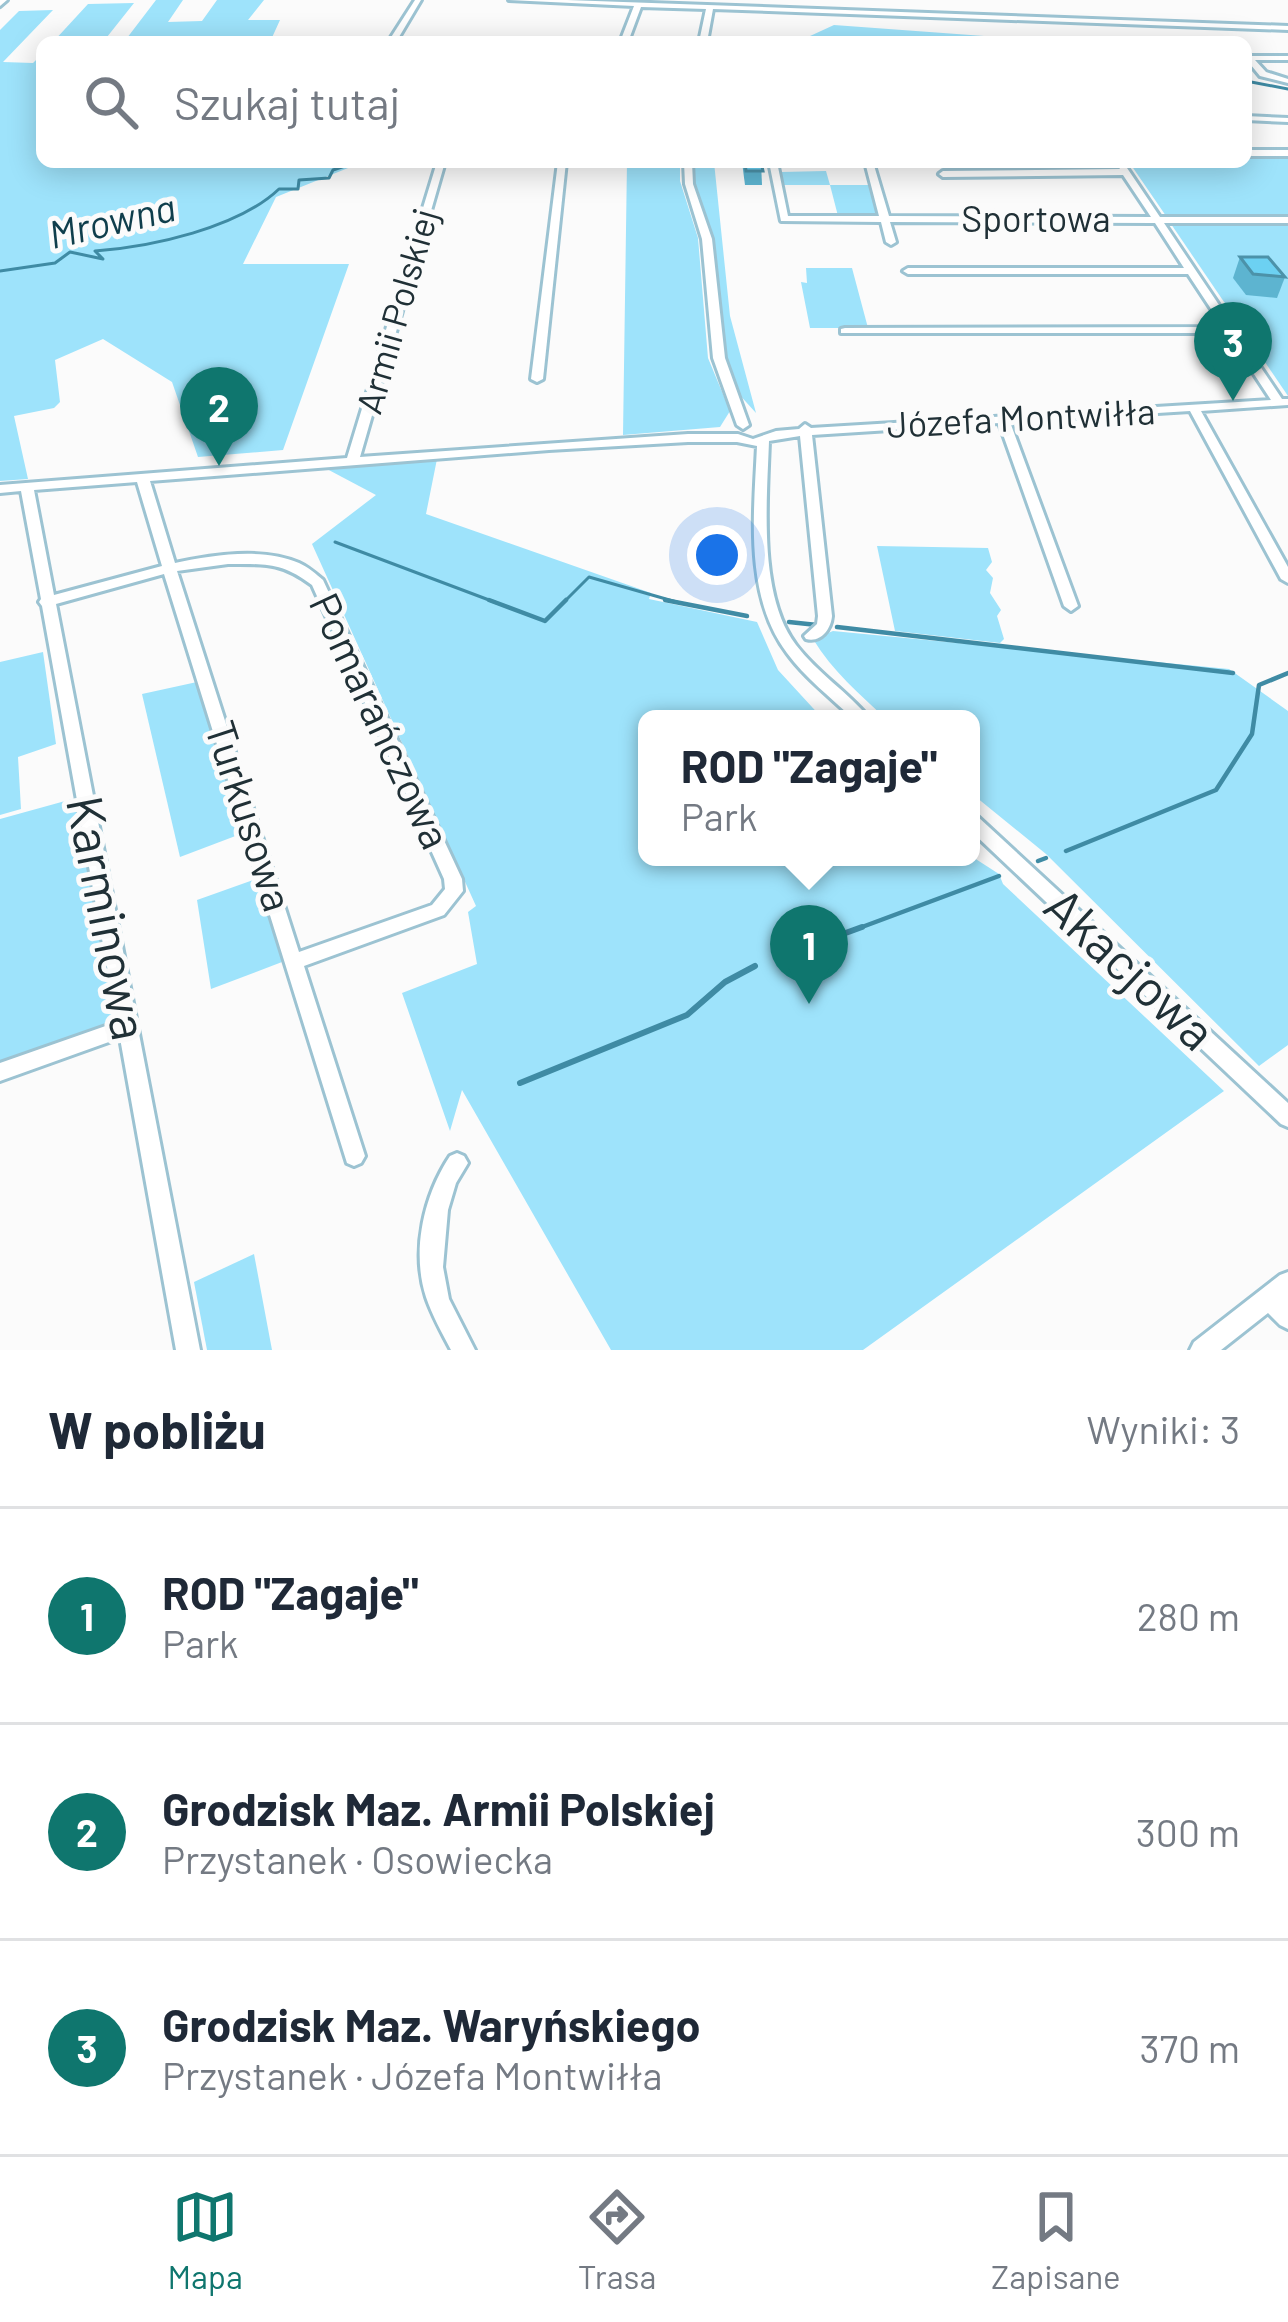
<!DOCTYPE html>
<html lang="pl">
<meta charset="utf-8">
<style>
:root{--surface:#fff;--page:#f6f6f7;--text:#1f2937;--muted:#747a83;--line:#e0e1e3;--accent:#0f766e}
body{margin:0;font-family:Barlow,sans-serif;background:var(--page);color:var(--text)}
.you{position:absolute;left:717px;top:555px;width:42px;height:42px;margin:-30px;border:9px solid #fff;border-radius:50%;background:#1a73e8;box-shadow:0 0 0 18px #1a73e833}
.badge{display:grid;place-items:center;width:78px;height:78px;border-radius:50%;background:var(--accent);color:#fff;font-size:39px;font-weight:700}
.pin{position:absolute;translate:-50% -99px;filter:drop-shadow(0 3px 6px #0008)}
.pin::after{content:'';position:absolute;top:63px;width:42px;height:36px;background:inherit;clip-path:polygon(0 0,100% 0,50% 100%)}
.popup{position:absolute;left:638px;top:710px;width:342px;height:156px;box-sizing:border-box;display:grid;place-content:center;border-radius:18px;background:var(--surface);filter:drop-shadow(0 3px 9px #0005);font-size:39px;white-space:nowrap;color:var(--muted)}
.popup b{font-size:45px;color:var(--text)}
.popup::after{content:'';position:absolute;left:50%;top:100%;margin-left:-24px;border:24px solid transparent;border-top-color:var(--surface)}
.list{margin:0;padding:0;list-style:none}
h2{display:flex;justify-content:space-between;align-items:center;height:156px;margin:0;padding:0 48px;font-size:51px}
h2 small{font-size:39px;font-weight:400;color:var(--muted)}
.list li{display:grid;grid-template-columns:78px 1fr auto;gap:36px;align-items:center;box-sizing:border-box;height:216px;padding:0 48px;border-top:3px solid var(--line)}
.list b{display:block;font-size:45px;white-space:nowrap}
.list p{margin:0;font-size:39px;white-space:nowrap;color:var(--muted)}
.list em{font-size:39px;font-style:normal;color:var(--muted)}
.icon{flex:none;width:66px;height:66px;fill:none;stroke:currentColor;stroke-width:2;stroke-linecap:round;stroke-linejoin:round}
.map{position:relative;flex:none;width:1288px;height:1350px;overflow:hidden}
.search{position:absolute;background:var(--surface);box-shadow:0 6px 30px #0003;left:36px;right:36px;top:36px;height:132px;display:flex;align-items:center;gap:30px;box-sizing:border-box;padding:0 42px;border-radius:18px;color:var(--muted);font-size:45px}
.sheet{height:804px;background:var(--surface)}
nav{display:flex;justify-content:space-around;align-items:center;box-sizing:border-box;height:168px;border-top:3px solid var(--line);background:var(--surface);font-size:33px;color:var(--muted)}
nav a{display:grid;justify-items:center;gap:6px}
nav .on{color:var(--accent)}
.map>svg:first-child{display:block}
</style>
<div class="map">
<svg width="1288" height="1350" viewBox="0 0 1288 1350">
<rect width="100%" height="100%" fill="#fbfbfb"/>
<!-- green -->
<g fill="#9ee3fb">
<path d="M156,0H183L168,22L202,21L217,0H264L248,20H280L270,42H53L88,4L134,3L107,37L127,38Z"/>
<path d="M53,10L3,62L33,63L42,54V162H363L276,197L243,264H349L283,450L198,457L172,382L103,339L55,360L60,402L54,408L14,416L28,479L0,481V30L19,11Z"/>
<path d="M834,25L1064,42H797Z"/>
<path d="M1246,155L1288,156V216H1166L1129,162H1246Z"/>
<path d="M627,162H680V181L698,238L708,358L730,411L720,427L623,435Z"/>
<path d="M692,162H714L730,316L756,413L737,392L726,368L712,245L693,187Z"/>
<path d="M826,171L830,185H869L879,215L874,217L806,216H838L830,185H783L780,172Z"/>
<path d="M1288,223V396L1171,224Z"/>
<path d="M806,268H852L868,328H810L801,282L807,283Z"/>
<path d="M437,459L426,514L651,593L649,599L757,622L778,670L823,719H647V857L971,856L999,874L1003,884L1224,1091L863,1350H611L462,1090L450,1131L402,993L477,964L468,912L476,906L312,544L376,495L325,468Z"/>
<path d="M877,546L988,548L992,562L986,570L993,578L990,593L1001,610L997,616L1004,639L1000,643L895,631Z"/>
<path d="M833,631L1229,669L1288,711V1045L1259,1066L1046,854L971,793V719H886C860,694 832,671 813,639Z"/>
<path d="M43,652L56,744L18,757L21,809L0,815V662Z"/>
<path d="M197,682L246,832L180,857L142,694Z"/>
<path d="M76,798L120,1023L0,1061V819Z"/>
<path d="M259,878L282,962L211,989L197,900Z"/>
<path d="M254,1254L272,1350H207L194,1282Z"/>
</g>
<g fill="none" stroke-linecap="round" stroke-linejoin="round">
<!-- stream-far2 -->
<g stroke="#3f8ba4" stroke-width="3">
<path d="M1246,81L1288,89"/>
<path d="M0,271L55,263L70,252L103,259L95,251C151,247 238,228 279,189H298L299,180L329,178L333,170L357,162"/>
<path d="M335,542L497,603"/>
<path d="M563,603L589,577L680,603"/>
</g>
<!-- stream-far1 -->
<g stroke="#3f8ba4" stroke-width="4.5">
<path d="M489,600L545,621L566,600"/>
<path d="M665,600L747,616"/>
<path d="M789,622L817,625"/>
<path d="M837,627L1233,673"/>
<path d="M1066,851L1216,790L1252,734L1259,685L1288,673"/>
<path d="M1038,861L1046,858"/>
<path d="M854,930L999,876"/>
</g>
<!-- stream -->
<g stroke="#3f8ba4" stroke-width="6">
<path d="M780,957L862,927"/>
<path d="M520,1083L687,1015L725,982L755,966"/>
</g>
<!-- minor casing -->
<g stroke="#9cc3d2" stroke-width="6">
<g id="minor">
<path d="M0,0H7L0,6Z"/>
<path d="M415,0H421L396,42H388Z"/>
<path d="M509,0H567L1288,26V30L713,9L707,42H699L706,9L641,7L628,42H620L634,6Z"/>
<path d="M1246,52L1251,56H1288V60H1255L1266,72L1288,79V83L1260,76L1246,59Z"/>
<path d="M1246,116L1288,118V122L1246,120Z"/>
<rect x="1246" y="150" width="42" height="6"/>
<path d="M437,162H445L360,457L688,434H738L753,439L776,431L799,429L805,424L811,428L1271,400L1227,333H841V329L845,328L1223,327L1188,274H908L903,271L908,268H1184L1155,223L890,222L896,242L891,245L886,242L881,222L781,221L769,162H777L788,216H879L865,162H873L889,216L1151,217L1123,175L943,177L939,174L943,171L1120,169L1115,162H1123L1160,217H1288V223H1164L1282,399H1288V405L1201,411L1288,567V583L1281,579L1190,411L1010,422L1078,606L1071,611L1064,606L999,423L812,435L832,616C831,629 821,643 806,639L804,636L817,624L818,616L800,436L769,441C767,502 758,595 796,645C817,673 848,692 870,719H853C831,697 805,678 787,653C744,596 754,513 757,446L737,442H688L549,450L150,481L175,563C213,555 262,547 299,563C308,567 316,574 323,580L462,879L463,891L444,915L304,966L365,1156L361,1163L354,1166L347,1163L164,574L56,604L200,1350H176L120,1038L0,1081V1063L117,1022L42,606L39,602L41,599L21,491L0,493V485L347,458ZM137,482L162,566L54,595L34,490ZM228,564C266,564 281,562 312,585L444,879L445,889L432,905L299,952L177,571Z"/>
<path d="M558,162H566L543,379L537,382L531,379Z"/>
<path d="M684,162H692L693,184L712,239L725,358L749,425L743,429L737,425L713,358L702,239L685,184Z"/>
<path d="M971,814L977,816L1288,1103V1127L1281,1124L971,831Z"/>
<path d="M457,1153L464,1156L468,1163L456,1183L448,1210L443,1267L449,1299L475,1350H451C442,1333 432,1315 426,1297C411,1251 424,1195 450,1156Z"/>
<path d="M1288,1272V1329L1280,1325L1268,1313L1221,1350H1190L1194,1342L1280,1275Z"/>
</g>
</g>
<!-- minor -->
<use href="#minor" fill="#fff" fill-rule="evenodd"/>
</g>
<!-- wall -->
<g fill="#5db4d0">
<path d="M742,162H761L762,185H745Z"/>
<path d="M1240,257L1285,277L1277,298L1246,295L1233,278Z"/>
</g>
<!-- building -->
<g fill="#6cd1f2" stroke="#4c92a9" stroke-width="3">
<path d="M745,162H761L763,171H746Z"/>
<path d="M1240,257H1268L1285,277L1253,274Z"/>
</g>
<g text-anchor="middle" stroke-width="10" stroke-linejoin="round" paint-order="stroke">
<!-- far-street labels -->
<g font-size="36" fill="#203036" stroke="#fbfbfb">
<text x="1036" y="232">Sportowa</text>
<text transform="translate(397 311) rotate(-74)" y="13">Armii Polskiej</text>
<text transform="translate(1021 418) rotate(-3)" y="13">Józefa Montwiłła</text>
</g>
<!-- far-water labels -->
<g font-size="39" font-style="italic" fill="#0f3e4c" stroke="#fbfbfb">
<text transform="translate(112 221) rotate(-13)" y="14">Mrowna</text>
</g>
<!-- street labels -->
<g font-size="42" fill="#203036" stroke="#fbfbfb">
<text transform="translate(380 721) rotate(65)" y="15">Pomarańczowa</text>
<text transform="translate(249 816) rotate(72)" y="15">Turkusowa</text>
</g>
<!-- near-street labels -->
<g font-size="51" fill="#203036" stroke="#fbfbfb">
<text transform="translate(107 918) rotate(79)" y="18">Karminowa</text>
<text transform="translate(1130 969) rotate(43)" y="18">Akacjowa</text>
</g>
</g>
</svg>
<div class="you"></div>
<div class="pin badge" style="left:809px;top:1004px">1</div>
<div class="popup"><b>ROD &quot;Zagaje&quot;</b>Park</div>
<div class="pin badge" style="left:219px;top:466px">2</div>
<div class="pin badge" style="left:1233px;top:401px">3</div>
<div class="search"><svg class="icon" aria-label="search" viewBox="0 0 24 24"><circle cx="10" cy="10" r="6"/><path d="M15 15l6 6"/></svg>Szukaj tutaj</div>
</div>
<section class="sheet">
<h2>W pobliżu<small>Wyniki: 3</small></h2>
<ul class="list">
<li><span class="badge">1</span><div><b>ROD &quot;Zagaje&quot;</b><p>Park</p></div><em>280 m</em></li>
<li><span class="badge">2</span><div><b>Grodzisk Maz. Armii Polskiej</b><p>Przystanek · Osowiecka</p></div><em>300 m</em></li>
<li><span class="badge">3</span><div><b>Grodzisk Maz. Waryńskiego</b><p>Przystanek · Józefa Montwiłła</p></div><em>370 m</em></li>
</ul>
</section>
<nav>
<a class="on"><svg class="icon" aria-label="map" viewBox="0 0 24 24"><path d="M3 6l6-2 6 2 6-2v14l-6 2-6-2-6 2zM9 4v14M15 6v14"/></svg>Mapa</a>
<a><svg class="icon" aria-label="directions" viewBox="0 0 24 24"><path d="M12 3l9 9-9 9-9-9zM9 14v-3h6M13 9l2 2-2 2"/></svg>Trasa</a>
<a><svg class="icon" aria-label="saved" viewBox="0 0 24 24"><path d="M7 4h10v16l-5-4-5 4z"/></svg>Zapisane</a>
</nav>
